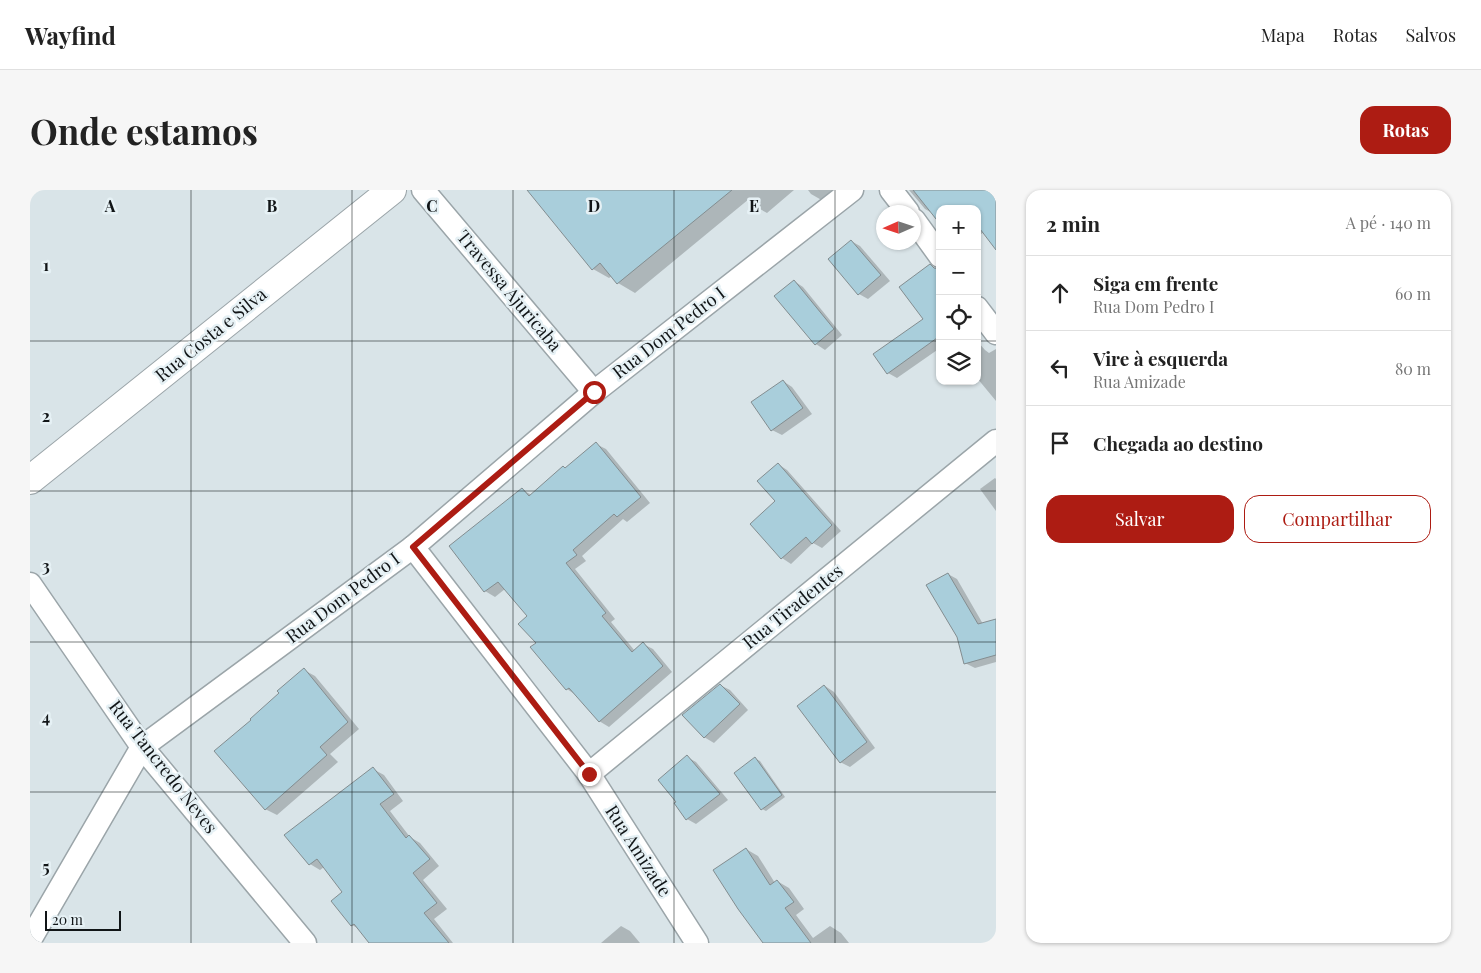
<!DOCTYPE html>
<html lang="pt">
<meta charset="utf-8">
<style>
:root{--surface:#fff;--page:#f6f6f6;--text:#222;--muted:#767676;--line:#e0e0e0;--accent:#ad1c13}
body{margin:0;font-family:"Playfair Display",serif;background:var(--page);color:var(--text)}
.controls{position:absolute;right:15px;top:15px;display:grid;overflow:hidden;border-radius:10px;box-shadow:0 1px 4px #0004}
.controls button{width:45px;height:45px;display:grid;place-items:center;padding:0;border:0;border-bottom:1px solid var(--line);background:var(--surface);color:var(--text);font:25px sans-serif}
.compass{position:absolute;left:846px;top:15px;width:45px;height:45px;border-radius:50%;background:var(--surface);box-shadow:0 1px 4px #0004;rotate:267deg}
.scale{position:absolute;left:15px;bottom:12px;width:76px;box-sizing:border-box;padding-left:5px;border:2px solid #111517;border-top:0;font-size:14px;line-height:18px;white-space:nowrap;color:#111517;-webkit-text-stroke:4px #e6f1f5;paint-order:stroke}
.stop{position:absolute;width:15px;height:15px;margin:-11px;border:4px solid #ad1c13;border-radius:50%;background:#fff}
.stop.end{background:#ad1c13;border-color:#fff;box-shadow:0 1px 5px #0008}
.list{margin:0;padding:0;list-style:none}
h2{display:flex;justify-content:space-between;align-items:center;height:65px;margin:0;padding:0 20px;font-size:21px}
h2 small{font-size:16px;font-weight:400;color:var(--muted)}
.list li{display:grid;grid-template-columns:32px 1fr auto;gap:15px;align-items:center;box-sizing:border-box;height:75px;padding:0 20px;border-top:1px solid var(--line)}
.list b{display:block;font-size:19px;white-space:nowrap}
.list p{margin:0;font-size:16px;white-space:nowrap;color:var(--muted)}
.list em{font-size:16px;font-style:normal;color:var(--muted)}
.actions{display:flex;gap:10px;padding:15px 20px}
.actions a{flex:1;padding:11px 0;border:1px solid var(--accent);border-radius:15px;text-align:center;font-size:18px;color:var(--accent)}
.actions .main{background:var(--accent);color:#fff}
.icon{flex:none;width:28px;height:28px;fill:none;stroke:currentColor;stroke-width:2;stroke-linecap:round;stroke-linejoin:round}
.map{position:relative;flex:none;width:966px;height:753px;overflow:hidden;border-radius:15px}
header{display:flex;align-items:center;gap:30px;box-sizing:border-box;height:70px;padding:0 25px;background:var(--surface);border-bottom:1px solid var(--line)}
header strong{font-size:24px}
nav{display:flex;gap:28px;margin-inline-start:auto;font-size:18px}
.intro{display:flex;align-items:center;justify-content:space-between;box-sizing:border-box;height:120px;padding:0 30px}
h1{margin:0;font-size:35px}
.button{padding:12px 22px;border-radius:15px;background:var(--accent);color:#fff;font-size:18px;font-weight:700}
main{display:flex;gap:30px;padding:0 30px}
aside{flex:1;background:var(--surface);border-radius:15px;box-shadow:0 1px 4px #0004}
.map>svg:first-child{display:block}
</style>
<header>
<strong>Wayfind</strong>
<nav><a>Mapa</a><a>Rotas</a><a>Salvos</a></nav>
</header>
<div class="intro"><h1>Onde estamos</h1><a class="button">Rotas</a></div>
<main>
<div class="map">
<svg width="966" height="753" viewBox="0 0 966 753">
<rect width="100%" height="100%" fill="#d9e4e8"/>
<!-- shadow -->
<g fill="#0003">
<path d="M499,0H764L737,23L723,15L719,9L605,103L588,93L582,86L579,88L563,79Z"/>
<path d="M778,0H809L795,12L781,4Z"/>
<path d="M879,0H966V58L954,42L947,47V19H910L904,24L895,19Z"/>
<path d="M821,51L830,56L860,91L838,109L829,104Z"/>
<path d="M910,89V158L867,188L858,183L895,129Z"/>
<path d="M764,91L773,97L812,145L795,160L786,154Z"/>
<path d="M947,151L955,160L959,163L966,159V211L947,188Z"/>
<path d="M753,191L762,197L782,224L752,245L742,240Z"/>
<path d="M566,254L576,259L620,313L597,332L593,329L552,366L556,371L545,379L585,429L581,432L605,461L613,454L623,459L642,482L579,537L569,531L546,505L537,499L502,458L508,453L498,426L475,399L465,407L455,401L421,356L492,300L502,305Z"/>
<path d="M748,274L757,280L811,341L792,358L783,353L761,374L752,368L746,311Z"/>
<path d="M965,288L966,289V321L950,299Z"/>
<path d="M918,384L927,389L953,434L966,431V472L945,478L935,473Z"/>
<path d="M274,480L285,486L329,539L300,564L308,572L247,625L235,619L223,530Z"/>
<path d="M690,495L700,500L718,520L684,553L674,547Z"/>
<path d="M795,496L804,502L845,558L820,577L810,572Z"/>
<path d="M657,567L666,572L698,610L666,634L657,629Z"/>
<path d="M726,569L730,571L755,607L736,621L732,619Z"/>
<path d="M343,579L354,585L373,611L360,621L380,647L390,653L409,676L393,690L417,719L404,729L423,753H342L331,740L322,735L314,702L294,677L290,680L280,674Z"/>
<path d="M716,659L728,666L745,693L747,691L759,698L774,719L766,725L783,748L800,736L811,743L819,753H735Z"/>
<path d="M591,736L600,741L610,753H571Z"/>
</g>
<!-- building -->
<g fill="#a9cedb" stroke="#838d90">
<path d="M497,0H702L587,94L570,73L562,80Z"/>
<path d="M883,0H966V60L947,35V19H910V34Z"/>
<path d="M821,50L851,85L828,105L798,69Z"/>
<path d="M900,74L904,78L910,79V151L907,148L857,184L843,164L893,129L869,97Z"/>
<path d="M764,90L804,139L785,155L744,106Z"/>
<path d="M753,190L773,218L741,241L721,212Z"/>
<path d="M566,252L611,307L587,327L584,324L543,360L547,365L536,373L576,423L572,426L602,462L613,452L633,476L569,532L539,498L536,500L500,457L506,453L488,434L497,426L468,392L454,402L419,356L492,298L499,306L533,276L535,278Z"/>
<path d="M748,273L802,335L782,354L776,347L751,369L720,334L745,311L727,291Z"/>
<path d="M918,383L948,434L966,429V465L934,474L927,447L896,395Z"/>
<path d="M274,478L318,532L290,557L297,565L235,620L184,561L221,530L220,529L249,503L247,501Z"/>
<path d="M690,494L710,514L674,548L652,525Z"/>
<path d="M794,495L837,552L810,573L767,516Z"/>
<path d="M657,565L690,604L656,630L644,613L646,612L628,590Z"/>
<path d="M725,567L752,605L731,620L704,583Z"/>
<path d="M343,577L364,604L350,614L376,648L379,645L400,669L383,683L407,713L394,723L419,753H339L324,734L321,736L301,711L312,702L287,669L279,675L254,645Z"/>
<path d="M716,658L740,695L747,690L764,712L755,718L781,753H733L708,719L683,680Z"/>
</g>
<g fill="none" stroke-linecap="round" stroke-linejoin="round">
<!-- minor casing -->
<g stroke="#9ba5a9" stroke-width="25">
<g id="minor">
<path d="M393,0L564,202"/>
<path d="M861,0L878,22"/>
<path d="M884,30L910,66"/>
<path d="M947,118L966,143"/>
<path d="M383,357L559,584L667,753"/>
<path d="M0,394L112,557L275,753"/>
<path d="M559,584L966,251"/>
<path d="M0,750L112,557L383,357L564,202L822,0"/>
</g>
</g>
<!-- tertiary casing -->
<g stroke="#9ba5a9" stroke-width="30">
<path id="tertiary" d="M0,290L362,0"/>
</g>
<!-- minor -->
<use href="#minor" stroke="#fff" stroke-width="22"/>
<!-- tertiary -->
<use href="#tertiary" stroke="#fff" stroke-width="28"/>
</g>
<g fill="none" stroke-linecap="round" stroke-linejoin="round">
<!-- route -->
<path stroke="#ad1c13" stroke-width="6" d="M559,584L383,357L564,202"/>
</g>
<!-- grid -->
<path fill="none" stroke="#111517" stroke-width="1" stroke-opacity="0.55" d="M161,0V753M322,0V753M483,0V753M644,0V753M805,0V753M0,151H910M947,151H966M0,301H966M0,452H966M0,602H966"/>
<g text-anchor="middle" stroke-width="5" stroke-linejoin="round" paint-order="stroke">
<!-- street labels -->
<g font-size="18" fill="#111517" stroke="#e6f1f5">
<text transform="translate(479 101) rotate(50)" y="6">Travessa Ajuricaba</text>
<text transform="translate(639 143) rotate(-38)" y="6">Rua Dom Pedro I</text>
<text transform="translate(181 145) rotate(-39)" y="6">Rua Costa e Silva</text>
<text transform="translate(313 408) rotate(-37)" y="6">Rua Dom Pedro I</text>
<text transform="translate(763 417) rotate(-39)" y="6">Rua Tiradentes</text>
<text transform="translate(133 577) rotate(52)" y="6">Rua Tancredo Neves</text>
<text transform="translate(608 661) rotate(57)" y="6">Rua Amizade</text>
</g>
</g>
<g font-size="16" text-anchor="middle" font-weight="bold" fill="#111517" stroke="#e6f1f5" stroke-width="5" stroke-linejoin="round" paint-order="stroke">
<text x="80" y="22">A</text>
<text x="242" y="22">B</text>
<text x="402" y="22">C</text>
<text x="564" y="22">D</text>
<text x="724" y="22">E</text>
<text x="16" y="81">1</text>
<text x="16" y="232">2</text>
<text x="16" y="382">3</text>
<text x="16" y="533">4</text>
<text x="16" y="683">5</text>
</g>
</svg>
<div class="controls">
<button>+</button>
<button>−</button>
<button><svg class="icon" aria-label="locate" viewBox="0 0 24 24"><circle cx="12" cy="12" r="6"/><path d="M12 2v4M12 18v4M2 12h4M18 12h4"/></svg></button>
<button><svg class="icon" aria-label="layers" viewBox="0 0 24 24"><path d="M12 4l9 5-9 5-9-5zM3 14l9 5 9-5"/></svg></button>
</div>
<svg class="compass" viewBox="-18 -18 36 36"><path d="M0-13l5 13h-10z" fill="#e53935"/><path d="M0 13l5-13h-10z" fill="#767676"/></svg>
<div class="scale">20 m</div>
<div class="stop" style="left:564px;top:202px"></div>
<div class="stop end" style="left:559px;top:584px"></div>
</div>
<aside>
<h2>2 min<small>A pé · 140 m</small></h2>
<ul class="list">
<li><svg class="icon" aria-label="ahead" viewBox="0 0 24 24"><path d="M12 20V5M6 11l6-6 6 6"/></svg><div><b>Siga em frente</b><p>Rua Dom Pedro I</p></div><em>60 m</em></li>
<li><svg class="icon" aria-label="left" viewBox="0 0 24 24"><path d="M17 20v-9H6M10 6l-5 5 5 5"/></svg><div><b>Vire à esquerda</b><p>Rua Amizade</p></div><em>80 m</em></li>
<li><svg class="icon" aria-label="arrive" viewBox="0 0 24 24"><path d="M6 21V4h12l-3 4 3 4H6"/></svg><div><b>Chegada ao destino</b></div></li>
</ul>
<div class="actions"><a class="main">Salvar</a><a>Compartilhar</a></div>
</aside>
</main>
